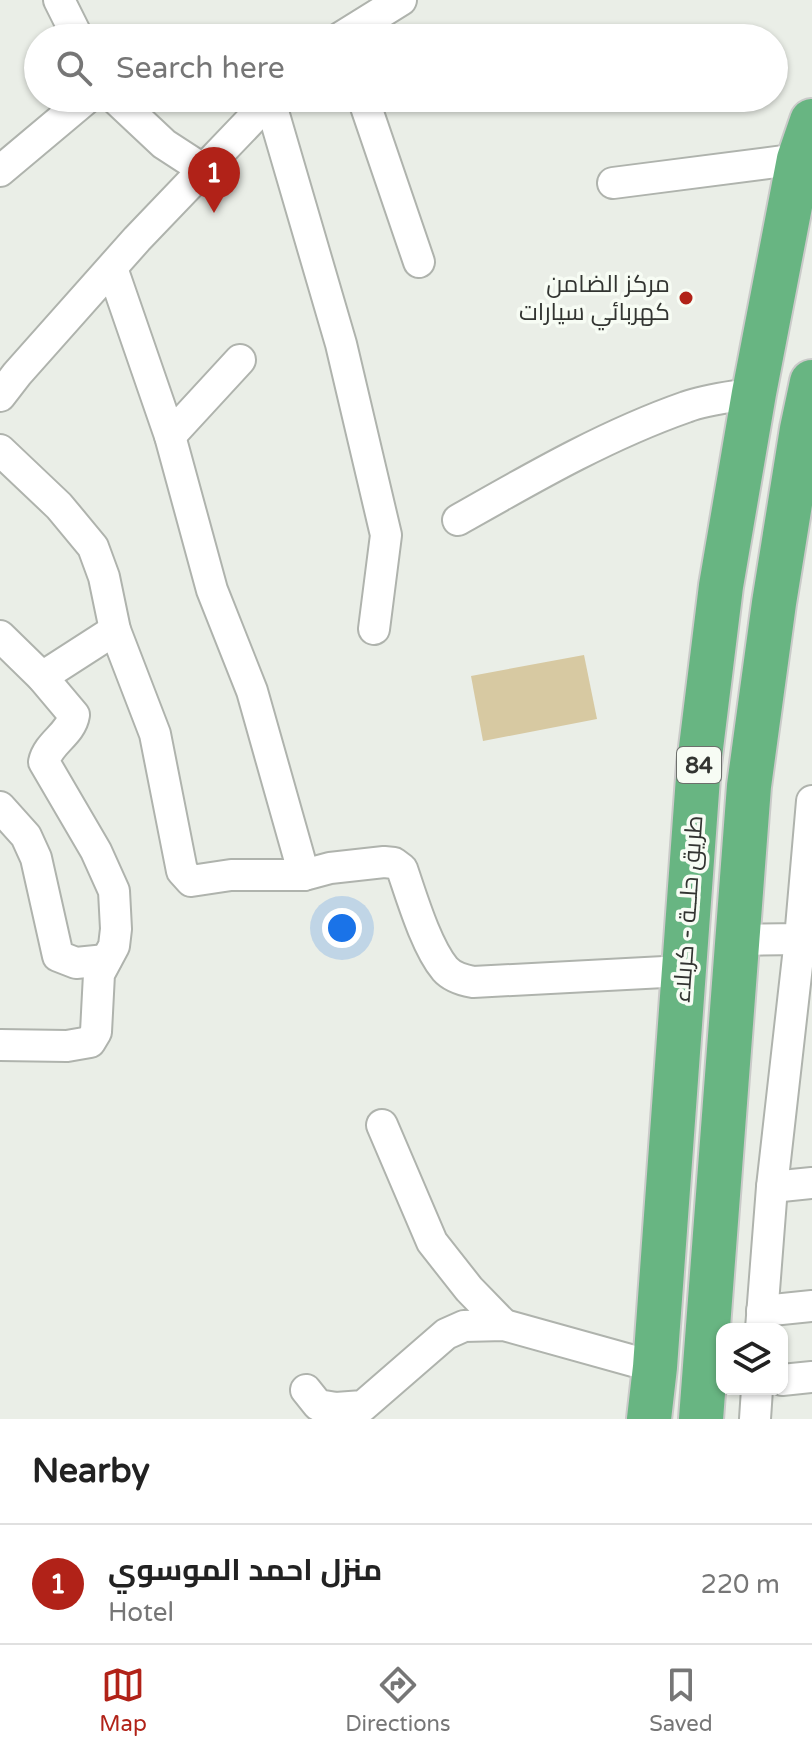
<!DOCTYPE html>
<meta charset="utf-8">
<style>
:root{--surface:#fff;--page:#f6f6f6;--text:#222;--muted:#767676;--line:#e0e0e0;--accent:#b12218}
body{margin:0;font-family:"Varela Round",Cairo,sans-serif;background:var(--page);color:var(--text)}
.controls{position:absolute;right:24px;bottom:24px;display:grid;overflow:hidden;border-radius:16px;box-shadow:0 2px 6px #0004}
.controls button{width:72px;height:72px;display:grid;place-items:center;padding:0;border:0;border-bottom:2px solid var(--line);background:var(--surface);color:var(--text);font:40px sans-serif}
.you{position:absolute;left:342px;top:928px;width:28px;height:28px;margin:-20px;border:6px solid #fff;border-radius:50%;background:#1a73e8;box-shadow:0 0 0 12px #1a73e833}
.badge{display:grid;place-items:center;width:52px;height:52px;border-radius:50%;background:var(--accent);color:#fff;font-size:26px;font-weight:700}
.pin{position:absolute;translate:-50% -66px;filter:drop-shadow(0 2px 4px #0008)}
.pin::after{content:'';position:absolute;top:42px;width:28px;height:24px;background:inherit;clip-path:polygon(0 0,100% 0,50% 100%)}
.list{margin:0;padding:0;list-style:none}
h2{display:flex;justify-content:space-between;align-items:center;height:104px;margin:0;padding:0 32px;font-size:34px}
h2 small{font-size:26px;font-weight:400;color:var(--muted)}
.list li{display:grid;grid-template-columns:52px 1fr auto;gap:24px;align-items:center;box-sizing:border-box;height:120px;padding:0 32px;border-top:2px solid var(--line)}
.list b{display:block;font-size:30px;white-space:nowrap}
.list p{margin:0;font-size:26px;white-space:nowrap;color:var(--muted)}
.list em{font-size:26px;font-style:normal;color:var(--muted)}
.icon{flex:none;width:44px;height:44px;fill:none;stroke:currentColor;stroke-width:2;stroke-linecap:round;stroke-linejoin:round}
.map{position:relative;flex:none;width:812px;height:1419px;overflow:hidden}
.search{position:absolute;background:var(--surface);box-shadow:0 2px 6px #0004;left:24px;right:24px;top:24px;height:88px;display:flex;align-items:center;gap:20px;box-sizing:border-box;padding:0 28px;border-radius:44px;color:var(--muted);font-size:30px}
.sheet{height:224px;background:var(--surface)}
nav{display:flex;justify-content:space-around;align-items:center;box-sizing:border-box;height:112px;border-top:2px solid var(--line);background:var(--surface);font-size:22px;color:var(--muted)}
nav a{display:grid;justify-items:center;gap:4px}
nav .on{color:var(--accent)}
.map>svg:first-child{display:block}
</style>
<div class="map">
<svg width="812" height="1419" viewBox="0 0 812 1419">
<rect width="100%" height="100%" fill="#eaeee7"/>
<!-- green -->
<path fill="#d7c9a2" d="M584,655L597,719L483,741L471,676Z"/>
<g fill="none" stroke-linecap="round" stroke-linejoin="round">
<!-- minor casing -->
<g stroke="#afb3ad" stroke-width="34">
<g id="minor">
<path d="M59,0L78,38"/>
<path d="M340,38L401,0"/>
<path d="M115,98L164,144L204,170"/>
<path d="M363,98L419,262"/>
<path d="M270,101L341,344L386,535L374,629"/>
<path d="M0,171L87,98"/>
<path d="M613,183L799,159"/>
<path d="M112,268L170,436L212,590L252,691L304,875"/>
<path d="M0,396L17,374L137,239L272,98"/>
<path d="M170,436L240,360"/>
<path d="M0,450L59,506L93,547L104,577L115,630L155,734L182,871L191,881L231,875H304L330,868L384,862L394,863L402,869C412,898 426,946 445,969C452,977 462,980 473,982L683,971"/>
<path d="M458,520C532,478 606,435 686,407C707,399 732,397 754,393"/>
<path d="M0,636L42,677L74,715C71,734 48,743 44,762L96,851L114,891L116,929L114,946L99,974L96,1032L90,1042L67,1046L0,1045"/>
<path d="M42,677L115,630"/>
<path d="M0,807L26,836L36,858L58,956L76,963L106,960"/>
<path d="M737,940L800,939L812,936"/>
<path d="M382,1125L432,1242L469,1289L504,1325"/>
<path d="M772,1187L812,1183"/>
<path d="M762,1311L812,1306"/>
<path d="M761,1329L772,1187L800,939L812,801"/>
<path d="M782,1380L812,1377"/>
<path d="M306,1390L318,1405L336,1408L363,1406L446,1334L464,1326L504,1325L655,1367"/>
<path d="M755,1419L757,1389"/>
</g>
</g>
<!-- highway casing -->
<g stroke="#cacac9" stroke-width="48">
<g id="highway">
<path d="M649,1419L655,1367L699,764L721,586L754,393L799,159L812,121"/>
<path d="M701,1419L749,786L774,603L802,429L812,382"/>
</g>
</g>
<!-- minor -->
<use href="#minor" stroke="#fff" stroke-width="30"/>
<!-- highway -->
<use href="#highway" stroke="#68b582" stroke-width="44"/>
</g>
<!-- markers -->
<circle fill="#b12218" stroke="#f7fcf4" stroke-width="3" cx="686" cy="298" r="8"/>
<g text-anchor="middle" stroke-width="7" stroke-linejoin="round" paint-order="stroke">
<!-- shield labels -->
<rect fill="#f7fcf4" stroke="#6d706c" stroke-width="2" x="677" y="747" width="44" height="36" rx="6"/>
<g font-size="22" font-weight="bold" fill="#323431">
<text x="699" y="773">84</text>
</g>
<!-- poi labels -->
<g font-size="24" fill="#323431" stroke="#f7fcf4" text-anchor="end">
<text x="670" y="292">مركز الضامن<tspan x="670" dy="28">كهربائي سيارات</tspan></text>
</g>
<!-- street labels -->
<g font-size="24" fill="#323431" stroke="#f7fcf4">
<text transform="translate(688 909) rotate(-86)" y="8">طريق حلــة - كربلاء</text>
</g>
</g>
</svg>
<div class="controls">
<button><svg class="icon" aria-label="layers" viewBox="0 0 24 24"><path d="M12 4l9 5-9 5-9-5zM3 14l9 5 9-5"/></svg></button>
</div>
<div class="you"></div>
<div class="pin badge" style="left:214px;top:213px">1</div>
<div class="search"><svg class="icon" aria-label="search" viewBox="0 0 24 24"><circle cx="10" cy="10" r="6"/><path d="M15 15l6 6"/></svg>Search here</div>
</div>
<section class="sheet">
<h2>Nearby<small></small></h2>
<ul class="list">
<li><span class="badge">1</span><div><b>منزل احمد الموسوي</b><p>Hotel</p></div><em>220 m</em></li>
</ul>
</section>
<nav>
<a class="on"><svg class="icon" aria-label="map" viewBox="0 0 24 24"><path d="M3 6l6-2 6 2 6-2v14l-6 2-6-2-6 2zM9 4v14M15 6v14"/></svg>Map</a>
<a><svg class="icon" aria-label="directions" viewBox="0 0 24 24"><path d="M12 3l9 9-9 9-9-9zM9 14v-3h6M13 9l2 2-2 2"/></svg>Directions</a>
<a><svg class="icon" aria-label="saved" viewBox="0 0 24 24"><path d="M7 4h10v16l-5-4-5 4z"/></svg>Saved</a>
</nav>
